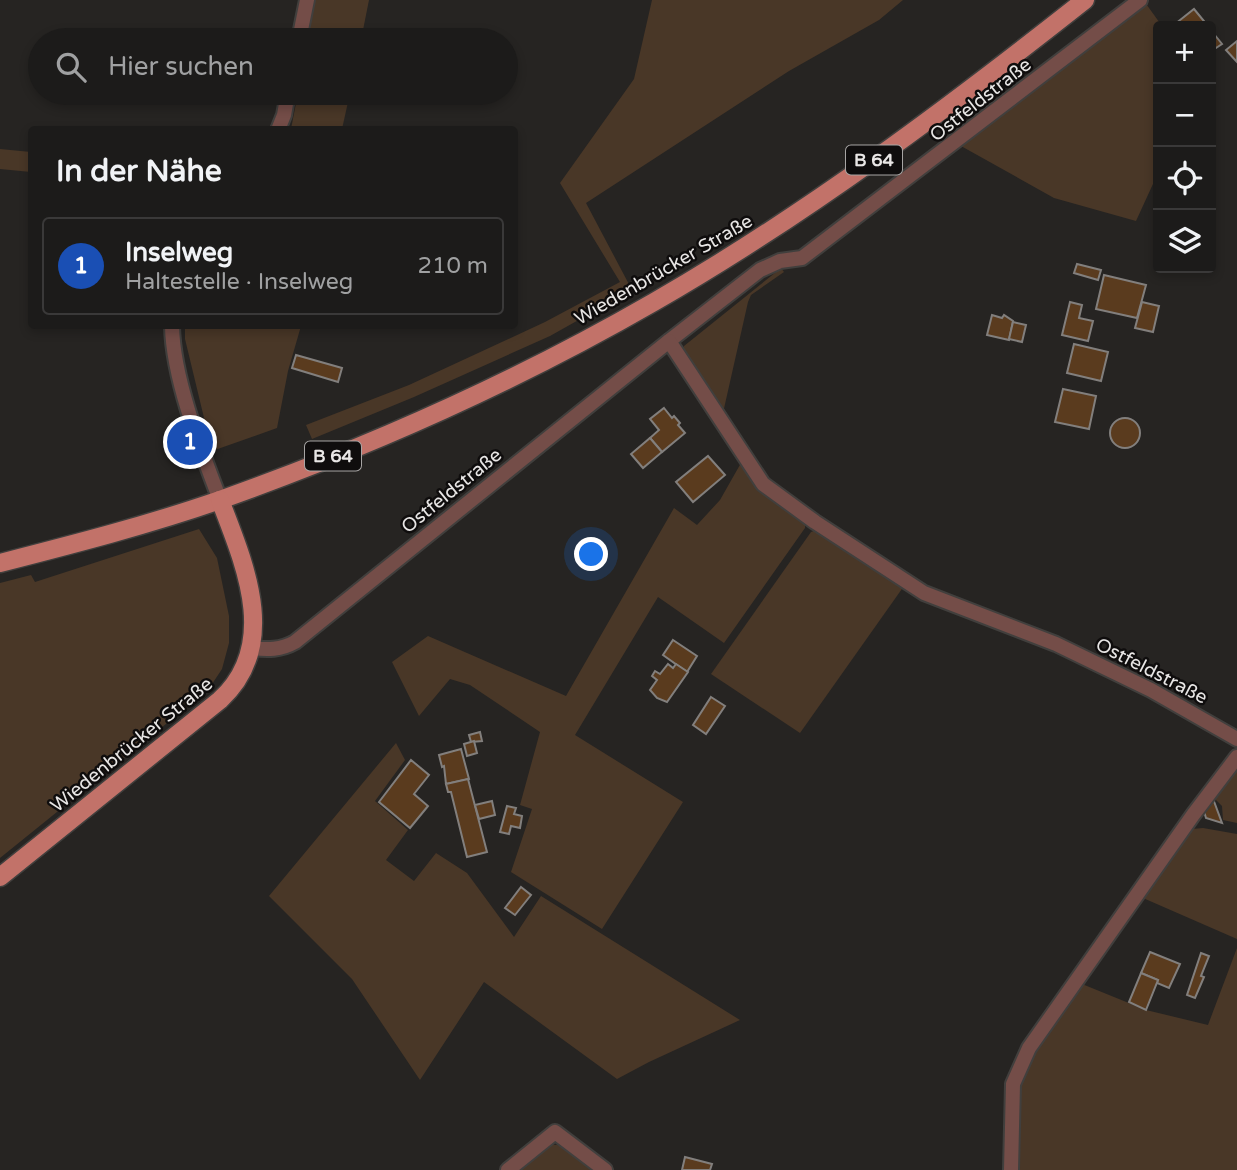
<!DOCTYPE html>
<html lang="de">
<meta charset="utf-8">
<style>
:root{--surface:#1c1b1a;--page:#292827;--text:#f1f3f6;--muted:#a0a1a2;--line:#3a3939;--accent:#0f766e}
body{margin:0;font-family:"Varela Round",sans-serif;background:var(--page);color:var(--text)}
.controls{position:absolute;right:21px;top:21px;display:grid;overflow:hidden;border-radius:7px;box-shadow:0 4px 10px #0003}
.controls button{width:63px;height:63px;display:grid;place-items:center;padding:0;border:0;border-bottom:2px solid var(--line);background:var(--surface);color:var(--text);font:35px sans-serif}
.you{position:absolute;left:592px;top:555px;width:24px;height:24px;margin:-18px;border:5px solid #fff;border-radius:50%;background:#1a73e8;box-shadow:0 0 0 10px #1a73e833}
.badge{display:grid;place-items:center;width:46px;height:46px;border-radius:50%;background:var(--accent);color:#fff;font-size:23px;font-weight:700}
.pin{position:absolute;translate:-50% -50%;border:4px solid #fff;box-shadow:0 2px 7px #0006}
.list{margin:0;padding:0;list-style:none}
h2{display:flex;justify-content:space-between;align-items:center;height:91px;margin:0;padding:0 28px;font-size:30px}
h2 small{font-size:23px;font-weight:400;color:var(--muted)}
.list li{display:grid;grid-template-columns:46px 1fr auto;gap:21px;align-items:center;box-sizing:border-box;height:98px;margin:0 14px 14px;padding:0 14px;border:2px solid var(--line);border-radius:7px}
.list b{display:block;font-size:26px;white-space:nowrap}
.list p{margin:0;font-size:23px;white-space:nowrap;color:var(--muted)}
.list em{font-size:23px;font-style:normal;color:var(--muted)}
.icon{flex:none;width:38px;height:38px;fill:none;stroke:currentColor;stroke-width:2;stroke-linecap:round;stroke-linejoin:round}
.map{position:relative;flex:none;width:1237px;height:1170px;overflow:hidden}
.search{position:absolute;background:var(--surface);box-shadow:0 4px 10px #0003;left:28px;top:28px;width:490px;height:77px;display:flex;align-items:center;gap:18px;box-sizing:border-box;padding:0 24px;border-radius:38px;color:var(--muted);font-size:26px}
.panel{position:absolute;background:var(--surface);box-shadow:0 4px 10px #0003;left:28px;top:126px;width:490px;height:203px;border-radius:7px}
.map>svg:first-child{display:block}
</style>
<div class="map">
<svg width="1237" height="1170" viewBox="0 0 1237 1170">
<rect width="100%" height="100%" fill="#262422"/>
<!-- green -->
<g fill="#493727">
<path d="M315,0H369L361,40H307Z"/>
<path d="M652,0H903L879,20L789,71L586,203L632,290L550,336L414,397L312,439L306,425L409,385L545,322L620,282L560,183L634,79Z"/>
<path d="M1144,1L1162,26H1158V173L1136,221L1054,198L961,146Z"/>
<path d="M298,93H350L342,129H291Z"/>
<path d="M0,149L31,152V172L0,169Z"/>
<path d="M781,268L784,272L751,295L748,302L723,413L683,352L684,346Z"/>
<path d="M185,326H301L288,371L277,428L212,451L185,339Z"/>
<path d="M741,463L805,519V528L724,643L658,597L575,735L683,802L602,929L511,872L532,809L520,805L540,732L470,685L450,679L419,716L392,662L428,636L566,696L674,508L697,525L720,500Z"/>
<path d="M199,529L217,558L229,616V643L222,669L208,690L0,858V583L31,575L35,582Z"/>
<path d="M819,529L904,586L800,733L711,674L811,532Z"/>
<path d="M396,743L405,760L375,801L408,830L386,860L414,881L436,853L467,873L514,937L541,896L740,1020L649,1062L617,1079L484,982L420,1080L352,979L269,896Z"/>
<path d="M1237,767V823L1223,820L1222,806L1214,798Z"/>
<path d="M1203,828L1237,834V939L1143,898L1192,829Z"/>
<path d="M1237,948V1170H1018C1018,1142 1014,1110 1020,1082C1028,1049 1062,1011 1082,984L1146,1010L1208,1025Z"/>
<path d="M549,1144L565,1146L595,1170H517Z"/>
</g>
<!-- building -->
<g fill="#5a3b1e" stroke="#827f7d" stroke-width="2">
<path d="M1194,9L1208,26H1177L1175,24Z"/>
<path d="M1214,34L1222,44L1216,48L1211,41V37Z"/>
<path d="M1237,41V62L1226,50Z"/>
<path d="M1077,264L1101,270L1098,280L1074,273Z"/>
<path d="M1104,275L1146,285L1137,318L1096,309Z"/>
<path d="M1070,302L1082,305L1079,318L1093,321L1088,341L1062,335Z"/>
<path d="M1142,302L1159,306L1153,332L1135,328Z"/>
<path d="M992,315L1002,318L1004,315L1013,321L1009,340L987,335Z"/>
<path d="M1013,322L1026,325L1022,342L1009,339Z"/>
<path d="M1074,344L1108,352L1101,381L1067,373Z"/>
<path d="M296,355L342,368L338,382L292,368Z"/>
<path d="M1063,389L1096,396L1089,429L1055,422Z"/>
<path d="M664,408L672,418L674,416L680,423L678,425L685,433L662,452L650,438L659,430L650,419Z"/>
<circle cx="1125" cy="433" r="15"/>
<path d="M650,438L662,452L643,468L631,454Z"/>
<path d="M708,456L725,475L693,502L676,482Z"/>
<path d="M673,640L697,656L687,672L663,655Z"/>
<path d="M668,664L673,668L676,664L688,672L667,702L657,698L650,690L657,680L652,676L655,671L660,674Z"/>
<path d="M711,697L725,706L706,734L693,725Z"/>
<path d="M480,732L482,741L471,742L469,735Z"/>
<path d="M474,741L477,753L467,756L464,744Z"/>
<path d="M461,749L469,779L446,784L444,766L442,767L439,755Z"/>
<path d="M411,760L429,775L414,794L428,806L410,828L379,802Z"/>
<path d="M468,779L487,852L467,857L451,792H448L446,784Z"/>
<path d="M1212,796L1222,823L1206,818L1203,808Z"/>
<path d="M492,801L495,815L479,819L475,805Z"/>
<path d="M507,806L516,808L514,814L522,816L520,828L511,826L509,834L500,832Z"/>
<path d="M521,887L531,895L515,915L505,908Z"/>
<path d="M1150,952L1180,964L1169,988L1157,983L1158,980L1141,973Z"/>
<path d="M1201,953L1209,956L1201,976L1204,977L1195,998L1187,995Z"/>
<path d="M1141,973L1158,980L1146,1010L1129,1002Z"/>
<path d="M685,1157L712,1164L710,1170H682Z"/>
</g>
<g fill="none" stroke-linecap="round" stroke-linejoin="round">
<!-- minor casing -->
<g stroke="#413f3d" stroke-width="18">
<g id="minor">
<path d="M299,40L307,0"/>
<path d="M278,130L284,115L288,93"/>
<path d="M172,326C173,379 201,450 220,500"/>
<path d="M669,341L760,270L780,261L802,258L1140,0"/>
<path d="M252,648C267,650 281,650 295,642L669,341L763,484L815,522L924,593L1056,644L1151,690L1237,739"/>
<path d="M508,1170L555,1132L605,1170"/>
<path d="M1011,1170L1013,1084L1029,1048L1193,815L1237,757"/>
</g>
</g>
<!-- major casing -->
<g stroke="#413f3d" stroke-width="21">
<g id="major">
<path d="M0,563C74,544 148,525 220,500C369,447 517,381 654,302C807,214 947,109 1085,0"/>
<path d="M0,877L220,700C280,645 245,565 220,500"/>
</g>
</g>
<!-- minor -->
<use href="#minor" stroke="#744d48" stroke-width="14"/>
<!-- major -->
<use href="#major" stroke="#c27269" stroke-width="18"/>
</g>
<g text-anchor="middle" stroke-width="5" stroke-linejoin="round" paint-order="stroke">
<!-- shield labels -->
<g fill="#0f0d0d" stroke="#a7a5a4" stroke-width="2">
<rect x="846" y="145.5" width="56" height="29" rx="5"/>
<rect x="305" y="441.5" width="56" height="29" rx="5"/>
</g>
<g font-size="18" font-weight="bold" fill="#e8e6e5">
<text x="874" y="166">B 64</text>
<text x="333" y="462">B 64</text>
</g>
<!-- street labels -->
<g font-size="19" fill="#e8e6e5" stroke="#0f0d0d">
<text transform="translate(980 99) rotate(-38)" y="7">Ostfeldstraße</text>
<text transform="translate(663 269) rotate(-30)" y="7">Wiedenbrücker Straße</text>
<text transform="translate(451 490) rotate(-39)" y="7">Ostfeldstraße</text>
<text transform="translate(1152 670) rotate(27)" y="7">Ostfeldstraße</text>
<text transform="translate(131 744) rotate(-39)" y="7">Wiedenbrücker Straße</text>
</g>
</g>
</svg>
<div class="controls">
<button>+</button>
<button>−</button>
<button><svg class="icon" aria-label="locate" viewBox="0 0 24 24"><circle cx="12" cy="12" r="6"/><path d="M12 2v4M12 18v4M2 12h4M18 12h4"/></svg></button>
<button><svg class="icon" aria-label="layers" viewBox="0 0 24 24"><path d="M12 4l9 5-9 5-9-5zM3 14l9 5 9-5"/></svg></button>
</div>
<div class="you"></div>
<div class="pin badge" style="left:190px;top:442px;background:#1a4fb4">1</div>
<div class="search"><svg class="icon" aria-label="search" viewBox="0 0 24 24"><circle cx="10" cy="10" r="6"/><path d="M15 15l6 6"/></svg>Hier suchen</div>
<section class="panel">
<h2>In der Nähe<small></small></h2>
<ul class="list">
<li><span class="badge" style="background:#1a4fb4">1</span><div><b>Inselweg</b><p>Haltestelle · Inselweg</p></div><em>210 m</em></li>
</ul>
</section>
</div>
